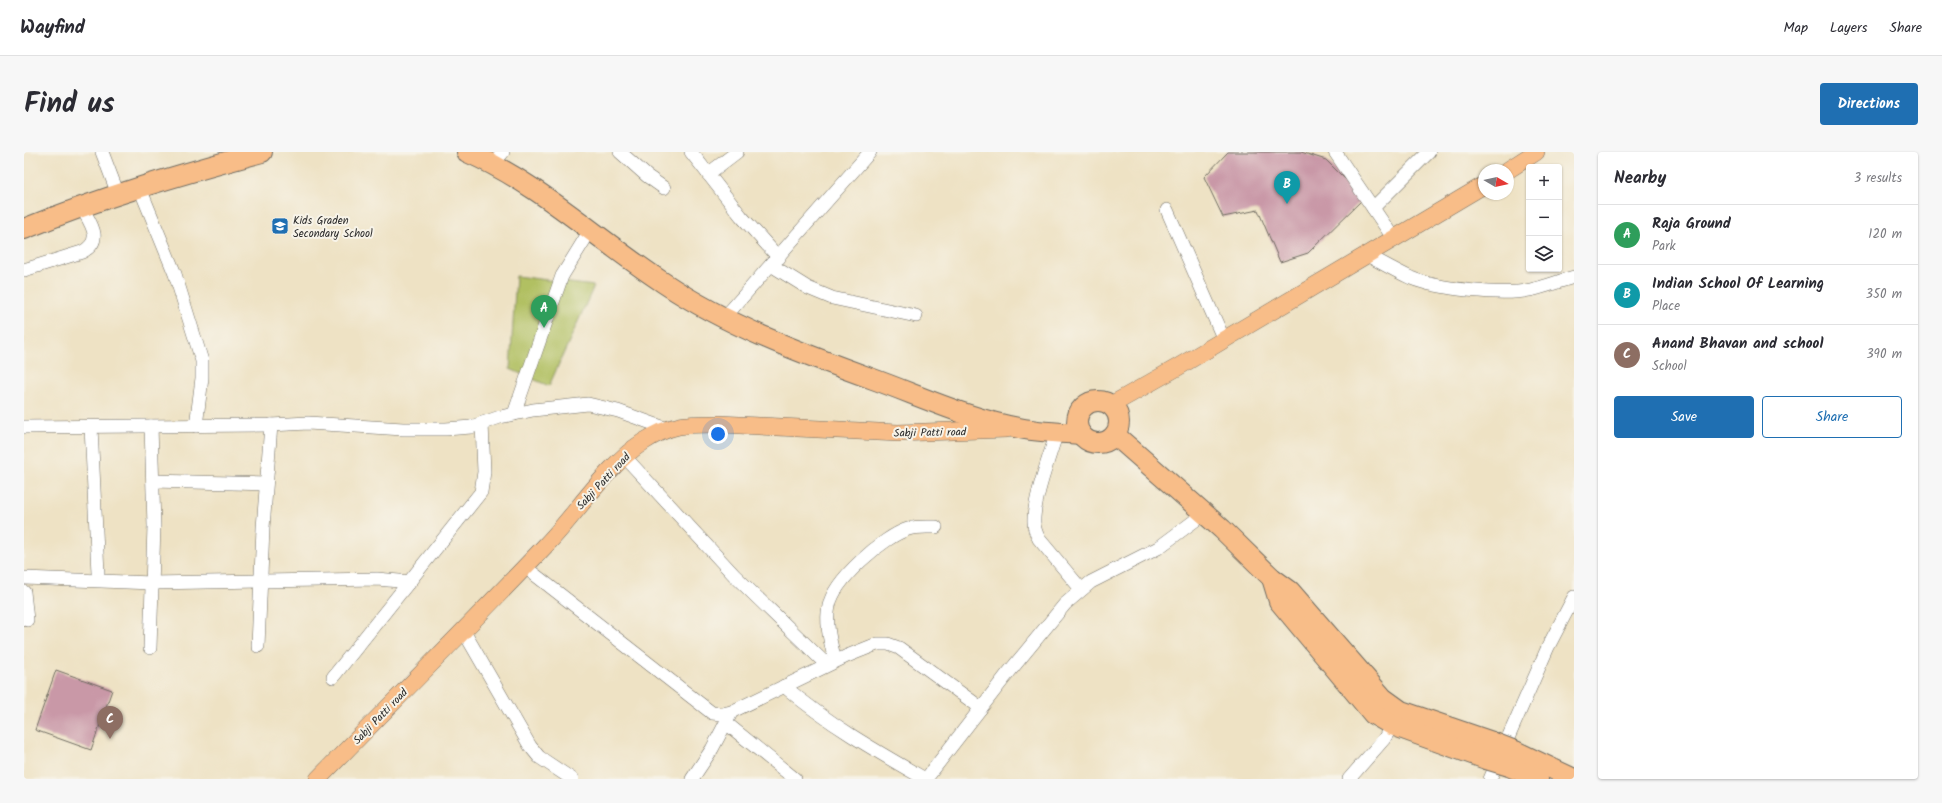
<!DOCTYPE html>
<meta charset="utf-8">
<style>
:root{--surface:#fff;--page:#f7f7f7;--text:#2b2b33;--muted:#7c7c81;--line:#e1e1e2;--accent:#1f6fb2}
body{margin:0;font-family:Kalam,sans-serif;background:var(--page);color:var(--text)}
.controls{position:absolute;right:12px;top:12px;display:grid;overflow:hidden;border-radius:4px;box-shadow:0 1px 3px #0004}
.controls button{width:36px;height:36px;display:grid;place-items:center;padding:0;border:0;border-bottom:1px solid var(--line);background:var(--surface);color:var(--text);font:20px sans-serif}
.compass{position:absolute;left:1454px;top:12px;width:36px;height:36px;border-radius:50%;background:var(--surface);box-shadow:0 1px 3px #0004;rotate:99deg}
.you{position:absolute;left:694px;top:282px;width:14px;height:14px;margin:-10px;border:3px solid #fff;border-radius:50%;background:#1a73e8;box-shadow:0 0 0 6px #1a73e833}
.badge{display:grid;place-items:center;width:26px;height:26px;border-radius:50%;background:var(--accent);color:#fff;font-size:13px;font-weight:700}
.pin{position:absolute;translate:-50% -33px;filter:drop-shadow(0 1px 2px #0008)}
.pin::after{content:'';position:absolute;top:21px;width:14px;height:12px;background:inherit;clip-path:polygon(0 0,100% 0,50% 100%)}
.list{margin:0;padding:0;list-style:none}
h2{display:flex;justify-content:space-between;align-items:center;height:52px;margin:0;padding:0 16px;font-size:17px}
h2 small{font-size:13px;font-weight:400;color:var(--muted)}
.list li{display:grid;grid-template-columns:26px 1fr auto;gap:12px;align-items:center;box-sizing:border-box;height:60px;padding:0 16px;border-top:1px solid var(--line)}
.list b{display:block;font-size:15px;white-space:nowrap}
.list p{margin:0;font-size:13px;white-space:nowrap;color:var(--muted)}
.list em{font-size:13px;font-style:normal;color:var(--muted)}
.actions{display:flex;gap:8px;padding:12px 16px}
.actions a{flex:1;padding:9px 0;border:1px solid var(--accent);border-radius:4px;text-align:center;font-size:14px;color:var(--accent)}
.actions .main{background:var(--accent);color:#fff}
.icon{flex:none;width:22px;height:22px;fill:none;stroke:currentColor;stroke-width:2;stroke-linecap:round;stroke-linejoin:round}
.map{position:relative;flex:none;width:1550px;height:627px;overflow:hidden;border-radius:4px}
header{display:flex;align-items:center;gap:24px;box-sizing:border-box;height:56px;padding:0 20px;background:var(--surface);border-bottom:1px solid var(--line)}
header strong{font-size:19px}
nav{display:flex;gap:22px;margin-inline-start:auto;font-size:14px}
.intro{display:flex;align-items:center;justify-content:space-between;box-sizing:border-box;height:96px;padding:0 24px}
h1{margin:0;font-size:28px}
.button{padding:10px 18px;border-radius:4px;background:var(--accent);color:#fff;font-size:14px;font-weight:700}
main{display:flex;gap:24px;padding:0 24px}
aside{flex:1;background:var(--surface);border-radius:4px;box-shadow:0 1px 3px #0004}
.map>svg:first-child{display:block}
</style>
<header>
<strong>Wayfind</strong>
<nav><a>Map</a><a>Layers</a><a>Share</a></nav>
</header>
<div class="intro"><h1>Find us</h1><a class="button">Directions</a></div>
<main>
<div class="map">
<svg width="1550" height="627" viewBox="0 0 1550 627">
<rect width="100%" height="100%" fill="#f7f3e8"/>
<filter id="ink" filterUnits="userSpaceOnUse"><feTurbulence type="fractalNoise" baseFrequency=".025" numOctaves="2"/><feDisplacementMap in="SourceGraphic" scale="8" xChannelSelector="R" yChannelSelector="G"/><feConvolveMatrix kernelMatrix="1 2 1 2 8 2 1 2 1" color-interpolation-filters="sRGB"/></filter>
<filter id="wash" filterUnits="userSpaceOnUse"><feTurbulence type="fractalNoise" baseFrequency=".012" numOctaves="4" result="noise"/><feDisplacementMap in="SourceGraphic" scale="16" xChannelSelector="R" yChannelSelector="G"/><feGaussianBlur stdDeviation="0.9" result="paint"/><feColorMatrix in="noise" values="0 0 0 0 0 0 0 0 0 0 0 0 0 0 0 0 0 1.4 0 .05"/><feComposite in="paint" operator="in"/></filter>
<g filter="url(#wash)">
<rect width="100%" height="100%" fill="#eee2c4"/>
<!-- green -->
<path fill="#b1c062" stroke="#6e7646" d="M492,124L570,134L525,234L486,217Z"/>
<g id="blocks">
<!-- building -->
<g fill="#c998a7">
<path d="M1204,0H1277L1302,8L1340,46L1284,101L1256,110L1234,58L1199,65L1180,25Z"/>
<path d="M32,518L88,538L67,598L11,578Z"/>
</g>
</g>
</g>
<g filter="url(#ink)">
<use href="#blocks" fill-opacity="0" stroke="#6f6b61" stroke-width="1"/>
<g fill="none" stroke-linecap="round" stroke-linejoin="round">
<!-- minor casing -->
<g stroke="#6f6b61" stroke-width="14">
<g id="minor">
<path d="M78,0L94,42"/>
<path d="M596,0L623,24L640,36"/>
<path d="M667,0L717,64L755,106"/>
<path d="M1311,0L1370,87"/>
<path d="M469,12L479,0"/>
<path d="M684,22L713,0"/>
<path d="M115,34L151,122L178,209V226L172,274"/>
<path d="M1349,56L1405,0"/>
<path d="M1143,58L1200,188"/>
<path d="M1343,103C1358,111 1372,119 1387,126C1414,137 1478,144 1506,138C1521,135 1535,129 1550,125"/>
<path d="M747,113L784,136L808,146L892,164"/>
<path d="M0,118L58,100C81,88 66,71 57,54"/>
<path d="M700,166L846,0"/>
<path d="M490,262L538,124L567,77"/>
<path d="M0,275L247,273L284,271L379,277H422L447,275L476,265L509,258L564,252L594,259L641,276"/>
<path d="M67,275L74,421"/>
<path d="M1033,280C1026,303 1009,349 1010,370C1010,377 1012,381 1015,387L1057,437"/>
<path d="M600,304L710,423L803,513"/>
<path d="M129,329L242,332"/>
<path d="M501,415L688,561L698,562L707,560L823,504L853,492H864L875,496L957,556"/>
<path d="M0,426L128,431L353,427L386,430"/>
<path d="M0,440L3,468"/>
<path d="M439,478L506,594L515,605L548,627"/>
<path d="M234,494L239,376L247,273"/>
<path d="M126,496L130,374L127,274"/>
<path d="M811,509C807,492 801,472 805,454C810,428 859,385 884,377C893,374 902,375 912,375"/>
<path d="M309,525L457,340L460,320L458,271"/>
<path d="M760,534C803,571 852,599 901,627"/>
<path d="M702,571L771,627"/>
<path d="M668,627L688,597L706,563"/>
<path d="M902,627L981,525L1041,452L1067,430L1134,396L1181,361"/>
<path d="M1325,627L1360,587L1372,567"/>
<path d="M1466,627L1524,495L1550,445"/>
</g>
</g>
<!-- major casing -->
<g stroke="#6f6b61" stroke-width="18">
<g id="major">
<path d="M1484,18L1512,0"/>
<path d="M1087,253L1154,215L1460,33"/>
<path d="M294,627C370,549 447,472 522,393C553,361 582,314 619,290C648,271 663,272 696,272L874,281L983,277"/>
</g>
</g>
<!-- highway casing -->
<g stroke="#6f6b61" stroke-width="22">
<g id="highway">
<path d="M443,0C516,32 574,88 640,131C704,174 777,201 849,227C896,244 945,267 995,276C1015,280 1036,281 1057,282"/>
<path d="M0,77C78,45 157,22 238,0"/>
<circle cx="1074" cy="270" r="21"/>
<path d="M1091,283L1198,377L1248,426L1266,439L1359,546L1377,559L1468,590"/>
<path d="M1248,426L1255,449L1349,562L1368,573L1462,607"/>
<path d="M1491,599L1550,627"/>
<path d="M1485,614L1514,627"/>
</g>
</g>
<!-- minor -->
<use href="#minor" stroke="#fff" stroke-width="13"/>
<!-- major -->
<use href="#major" stroke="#f8bd88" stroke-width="17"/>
<!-- highway -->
<use href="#highway" stroke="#f8bd88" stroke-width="20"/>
<!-- highway-bridge casing -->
<g stroke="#6f6b61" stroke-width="22" stroke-linecap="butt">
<g id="highway-bridge">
<path d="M1468,590L1491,599"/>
<path d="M1462,607L1485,614"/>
</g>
</g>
<!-- highway-bridge -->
<use href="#highway-bridge" stroke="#f8bd88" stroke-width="20"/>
</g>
</g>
<!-- icons -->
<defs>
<g id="school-square" transform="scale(0.9)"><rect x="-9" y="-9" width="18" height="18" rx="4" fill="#1f6fb2" stroke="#f7f3e8"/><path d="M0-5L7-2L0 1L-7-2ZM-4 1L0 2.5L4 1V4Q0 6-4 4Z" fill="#fff"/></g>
</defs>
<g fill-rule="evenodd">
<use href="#school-square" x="256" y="74"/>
</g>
<g text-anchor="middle" stroke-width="4" stroke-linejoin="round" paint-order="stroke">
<!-- poi labels -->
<g font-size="11" fill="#2b2b2b" stroke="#f7f3e8" text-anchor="start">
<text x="269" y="72">Kids Graden<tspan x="269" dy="13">Secondary School</tspan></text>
</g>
<!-- street labels -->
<g font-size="11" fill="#2b2b2b" stroke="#f7f3e8">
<text transform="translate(906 280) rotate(-1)" y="4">Sabji Patti road</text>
<text transform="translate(579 329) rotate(-47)" y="4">Sabji Patti road</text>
<text transform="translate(356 564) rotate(-46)" y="4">Sabji Patti road</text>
</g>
</g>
</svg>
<div class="controls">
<button>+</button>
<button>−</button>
<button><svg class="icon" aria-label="layers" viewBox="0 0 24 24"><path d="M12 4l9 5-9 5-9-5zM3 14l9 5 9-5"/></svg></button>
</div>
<svg class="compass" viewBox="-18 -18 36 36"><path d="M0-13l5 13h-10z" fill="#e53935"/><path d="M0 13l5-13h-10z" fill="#7c7c81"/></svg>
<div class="you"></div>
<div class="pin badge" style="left:520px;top:176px;background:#2e9e5b">A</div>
<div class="pin badge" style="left:1263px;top:52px;background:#0f9aa8">B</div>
<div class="pin badge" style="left:86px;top:587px;background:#8d6e63">C</div>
</div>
<aside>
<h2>Nearby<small>3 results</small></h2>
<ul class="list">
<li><span class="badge" style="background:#2e9e5b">A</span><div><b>Raja Ground</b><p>Park</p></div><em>120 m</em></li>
<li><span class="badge" style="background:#0f9aa8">B</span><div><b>Indian School Of Learning</b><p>Place</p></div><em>350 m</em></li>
<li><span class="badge" style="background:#8d6e63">C</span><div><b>Anand Bhavan and school</b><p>School</p></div><em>390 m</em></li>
</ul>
<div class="actions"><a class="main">Save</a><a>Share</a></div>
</aside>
</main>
